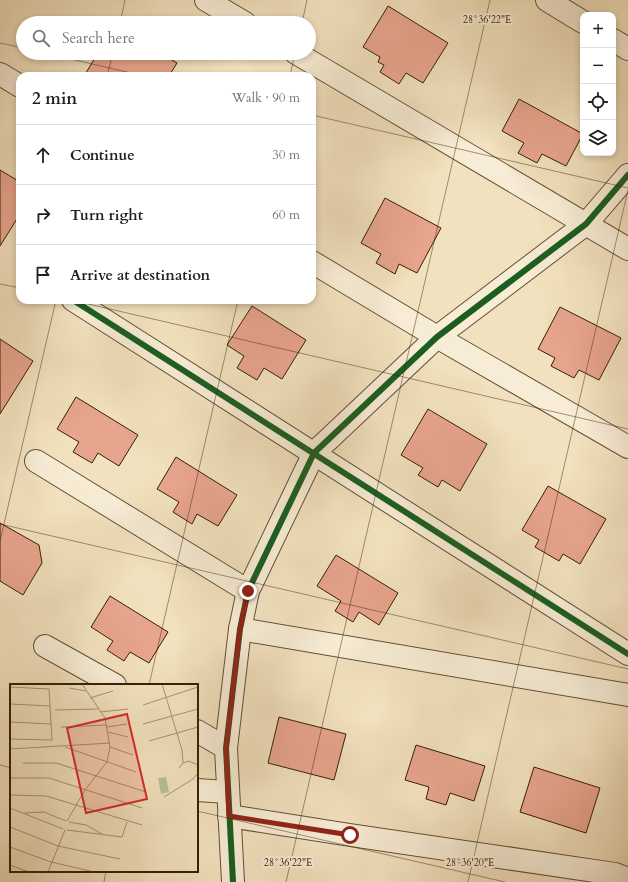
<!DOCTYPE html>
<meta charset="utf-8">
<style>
:root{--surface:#fff;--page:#f2f2f2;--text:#202124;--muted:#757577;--line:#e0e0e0}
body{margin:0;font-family:Cardo,serif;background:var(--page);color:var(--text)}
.controls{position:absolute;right:12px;top:12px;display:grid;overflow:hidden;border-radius:8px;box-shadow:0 2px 6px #0003}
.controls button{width:36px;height:36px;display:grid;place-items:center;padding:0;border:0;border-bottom:1px solid var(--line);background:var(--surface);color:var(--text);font:20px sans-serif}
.stop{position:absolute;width:12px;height:12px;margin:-9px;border:3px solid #8f2418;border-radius:50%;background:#fff}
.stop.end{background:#8f2418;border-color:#fff;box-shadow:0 1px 4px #0008}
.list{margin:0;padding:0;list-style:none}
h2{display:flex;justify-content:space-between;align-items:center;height:52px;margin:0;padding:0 16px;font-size:17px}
h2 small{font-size:13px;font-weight:400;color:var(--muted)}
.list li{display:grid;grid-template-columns:26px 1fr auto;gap:12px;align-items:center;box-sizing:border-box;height:60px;padding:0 16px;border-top:1px solid var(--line)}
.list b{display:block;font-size:15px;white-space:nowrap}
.list em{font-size:13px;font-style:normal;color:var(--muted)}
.icon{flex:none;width:22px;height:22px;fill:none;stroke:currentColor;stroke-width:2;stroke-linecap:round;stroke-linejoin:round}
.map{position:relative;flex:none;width:628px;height:882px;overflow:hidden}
.search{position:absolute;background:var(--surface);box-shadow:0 2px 6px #0003;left:16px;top:16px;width:300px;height:44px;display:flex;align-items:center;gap:10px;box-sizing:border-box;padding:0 14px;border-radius:22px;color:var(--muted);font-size:15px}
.panel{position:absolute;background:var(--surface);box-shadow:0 2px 6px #0003;left:16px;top:72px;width:300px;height:232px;border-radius:12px}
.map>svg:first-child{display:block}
</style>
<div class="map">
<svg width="628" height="882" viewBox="0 0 628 882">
<rect width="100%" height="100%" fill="#f2e1be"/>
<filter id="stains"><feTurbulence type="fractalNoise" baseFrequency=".005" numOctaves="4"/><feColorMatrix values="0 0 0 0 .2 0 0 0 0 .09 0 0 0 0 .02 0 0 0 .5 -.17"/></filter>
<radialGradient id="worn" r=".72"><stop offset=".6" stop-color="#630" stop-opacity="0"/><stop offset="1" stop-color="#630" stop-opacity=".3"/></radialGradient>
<!-- building -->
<g fill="#e8a58d" stroke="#352002">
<path d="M388,6L448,43L423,83L406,73L399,84L380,72L384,65L378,62L380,57L363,47Z"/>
<path d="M98,53H160L177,63L169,76H84Z"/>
<path d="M519,99L583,134L566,166L542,154L537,163L518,153L524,143L502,131Z"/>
<path d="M0,170L20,182V214L0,246Z"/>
<path d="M385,198L441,228L417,273L399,264L395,274L376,263L381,254L361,243Z"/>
<path d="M252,306L306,340L282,379L264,368L257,380L237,368L244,356L227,345Z"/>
<path d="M560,307L621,338L599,380L579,370L574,378L551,366L555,358L538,349Z"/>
<path d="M0,339L33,361L0,414Z"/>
<path d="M76,397L138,435L119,466L98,453L92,463L73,452L79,442L57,429Z"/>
<path d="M428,409L487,444L460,491L442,480L438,487L418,475L423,468L401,455Z"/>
<path d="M176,457L237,495L218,526L197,514L192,524L173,512L179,502L157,489Z"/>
<path d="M548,486L606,519L580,564L563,554L559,561L535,547L539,540L522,530Z"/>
<path d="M0,523L39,545L42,563L23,595L0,581Z"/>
<path d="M336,555L398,593L379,625L359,612L353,622L335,611L341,601L317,586Z"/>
<path d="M110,596L168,632L149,663L130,652L124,661L107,650L113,641L91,627Z"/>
<path d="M279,717L346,734L334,780L268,763Z"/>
<path d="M416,745L485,766L474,801L450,793L446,805L426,799L429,787L405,780Z"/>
<path d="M534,767L600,788L586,833L520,812Z"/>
</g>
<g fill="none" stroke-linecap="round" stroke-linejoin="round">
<!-- minor casing -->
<g stroke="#645031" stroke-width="24">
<g id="minor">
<path d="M206,0L245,23"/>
<path d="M547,0L583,22"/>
<path d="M613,40L628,49"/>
<path d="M296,53L628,249"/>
<path d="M0,74L20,86"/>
<path d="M312,262L437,337L628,447"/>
<path d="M73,300L628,654"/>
<path d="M36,461L248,591"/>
<path d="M240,629L628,695"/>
<path d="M45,646L115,685"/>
<path d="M197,731L226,748"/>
<path d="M197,790L228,792"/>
<path d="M229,816L350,835L615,874L628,879"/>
<path d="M233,882L226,748L240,629L248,591L314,453L437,337L586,224L628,175"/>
</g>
</g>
<!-- minor -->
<use href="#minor" stroke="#f7ecd5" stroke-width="22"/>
<!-- cycleway casing -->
<g stroke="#f7ecd5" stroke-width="8">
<g id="cycleway">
<path d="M73,300L628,654"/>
<path d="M233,882L226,748L240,629L248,591L314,453L437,337L586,224L628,175"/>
</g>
</g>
<!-- cycleway -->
<use href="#cycleway" stroke="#1b5e20" stroke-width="6"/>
</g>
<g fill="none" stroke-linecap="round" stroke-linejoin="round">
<!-- route -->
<path stroke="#8f2418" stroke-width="5" d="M248,591L240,629L226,748L229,816L350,835"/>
</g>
<!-- ticks -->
<path fill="none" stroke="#352002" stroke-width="1" stroke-opacity="0.45" d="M120,23L125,0M302,23L307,0M0,43L23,48M45,53L144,76M107,76L113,53M290,76L295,53M312,115L628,188M0,284L20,288M71,300L628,429M0,524L628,669M0,541L56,300M149,685L238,300M0,765L11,768M197,811L505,882M104,882L106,871M286,882L490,0M468,882L628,190"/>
<!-- overview -->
<g transform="translate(10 684)">
<rect width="188" height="188" fill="#f2e1be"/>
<path d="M156,93L159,108L151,110L148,94Z" fill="#b6c495"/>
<path fill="none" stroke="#a69473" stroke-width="1" d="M152,0L172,66L173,79M0,3L39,5L42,56L0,55M59,4L76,7M80,14L103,7M0,20L40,22M133,21L188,3M45,26L88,25M90,28L118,25M0,38L41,40M133,40L188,25M51,43L97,41M97,43L117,40M98,48L118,53M139,57L188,43M55,63L126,88M100,63L123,71M0,65L100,59M13,79H46L136,108M169,84L173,79L179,77L188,81M0,94H39L132,124M0,111L36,112L132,141M154,113L183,95L188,89M0,124L53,145M15,129L34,128L56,137M57,137L75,106L97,78L100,63L95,34L72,0M59,138L76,141L92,150M0,143L48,162L110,175M57,146L112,153L117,138M0,163L41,178L84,188M0,181L19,188M38,188L55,146"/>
<path fill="#d62828" fill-opacity="0.15" stroke="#d62828" stroke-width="2" d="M117,30L137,115L76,129L57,44Z"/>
<rect width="188" height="188" fill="none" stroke="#352002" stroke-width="2"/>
</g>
<g font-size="10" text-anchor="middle" fill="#352002" stroke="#f7ecd5" stroke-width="4" stroke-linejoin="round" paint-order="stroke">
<text x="487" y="23">28°36'22"E</text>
<text x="288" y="866">28°36'22"E</text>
<text x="470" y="866">28°36'20"E</text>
</g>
<rect width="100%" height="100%" filter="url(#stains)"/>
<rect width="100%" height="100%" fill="url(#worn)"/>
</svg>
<div class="controls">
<button>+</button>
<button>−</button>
<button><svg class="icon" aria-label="locate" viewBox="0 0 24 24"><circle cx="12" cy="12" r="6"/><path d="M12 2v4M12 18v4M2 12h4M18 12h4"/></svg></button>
<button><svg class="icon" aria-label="layers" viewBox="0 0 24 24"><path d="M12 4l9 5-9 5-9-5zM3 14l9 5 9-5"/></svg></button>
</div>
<div class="stop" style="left:350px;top:835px"></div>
<div class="stop end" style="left:248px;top:591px"></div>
<div class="search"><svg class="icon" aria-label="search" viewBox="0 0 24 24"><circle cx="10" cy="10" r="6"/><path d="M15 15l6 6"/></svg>Search here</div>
<section class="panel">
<h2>2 min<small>Walk · 90 m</small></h2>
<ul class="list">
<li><svg class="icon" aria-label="ahead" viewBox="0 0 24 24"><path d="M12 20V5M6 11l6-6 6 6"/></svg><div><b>Continue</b></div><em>30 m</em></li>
<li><svg class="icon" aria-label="right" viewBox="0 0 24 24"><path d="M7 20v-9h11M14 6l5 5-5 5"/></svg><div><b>Turn right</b></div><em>60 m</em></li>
<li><svg class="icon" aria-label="arrive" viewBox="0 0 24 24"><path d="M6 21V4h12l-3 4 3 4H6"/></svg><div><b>Arrive at destination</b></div></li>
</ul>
</section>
</div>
